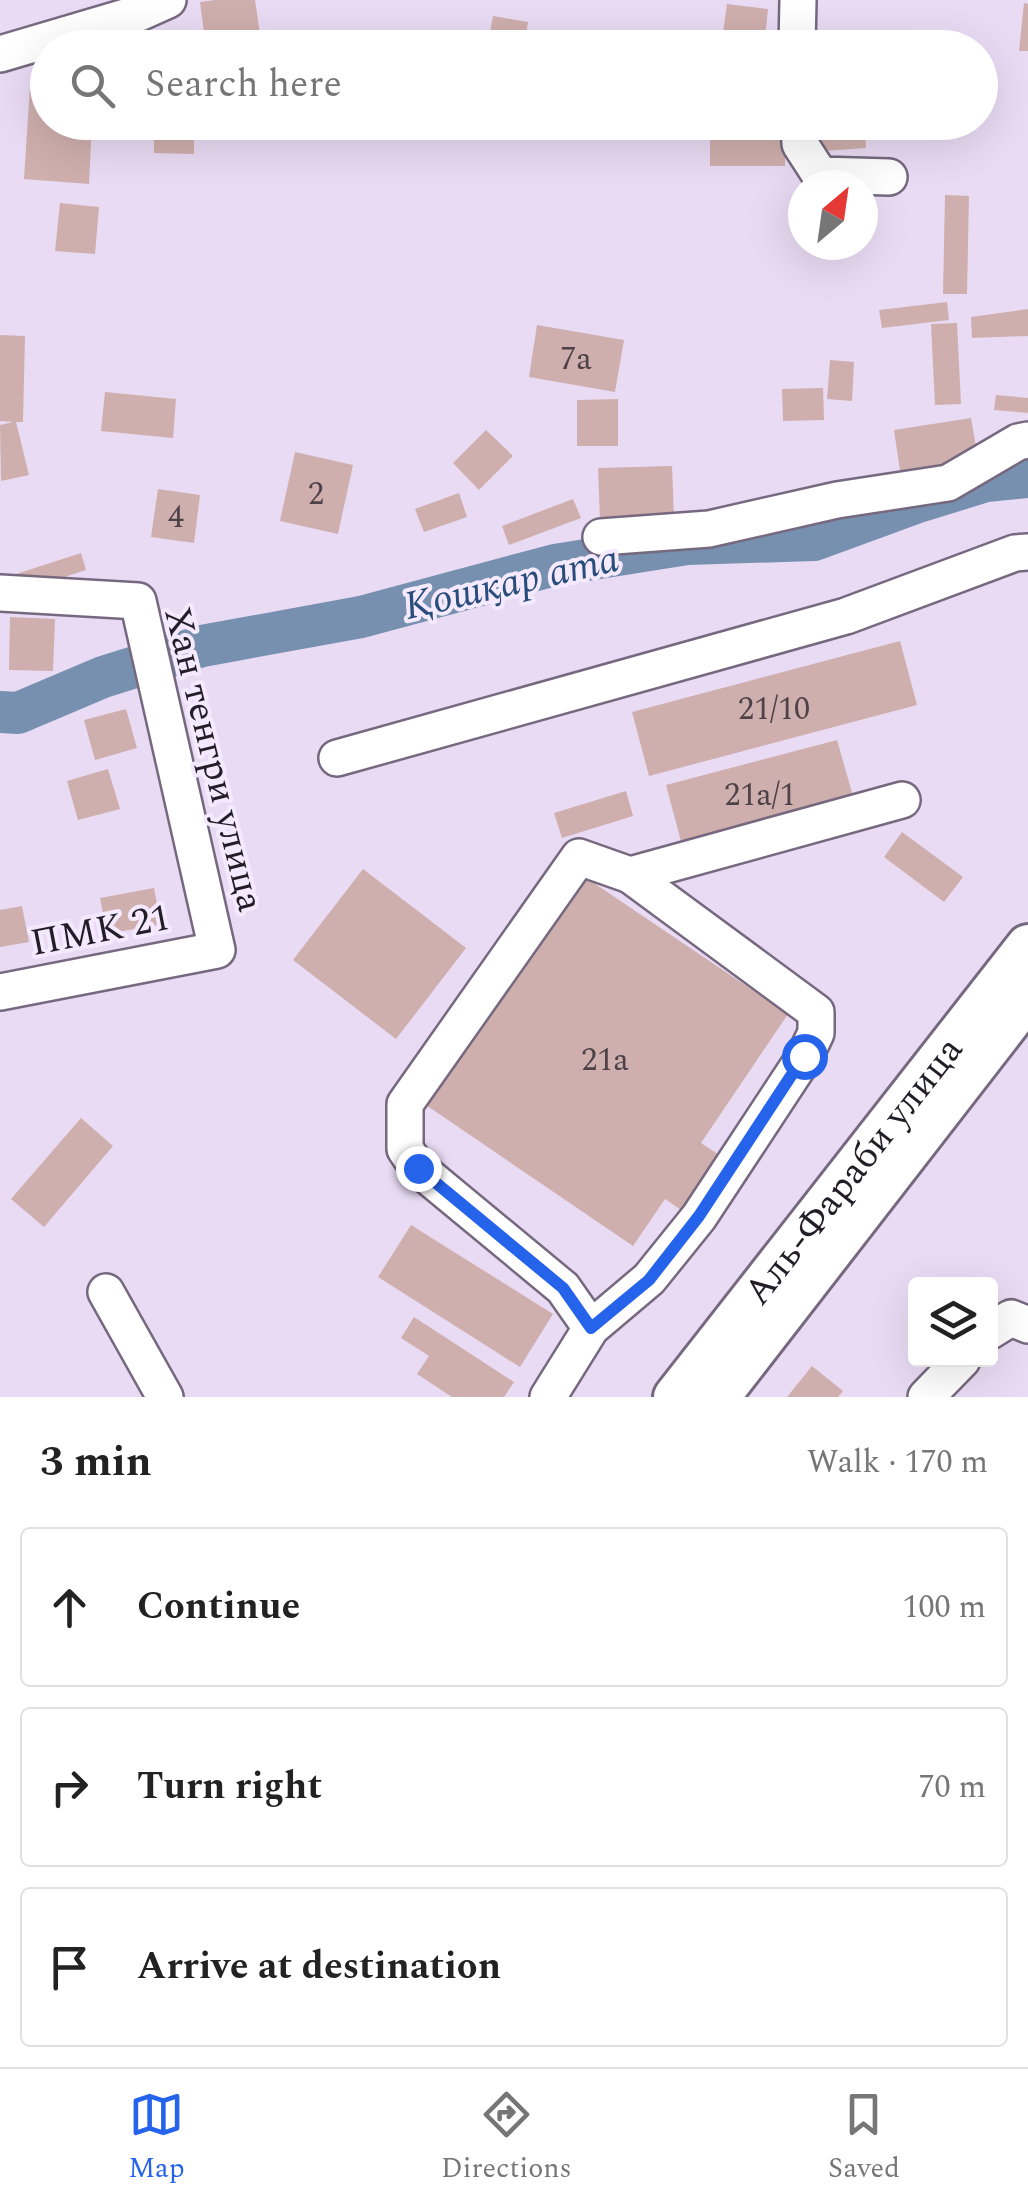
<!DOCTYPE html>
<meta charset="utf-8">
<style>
:root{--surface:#fff;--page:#f2f2f2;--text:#222;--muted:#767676;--line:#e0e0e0;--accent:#2563eb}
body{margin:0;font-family:Spectral,serif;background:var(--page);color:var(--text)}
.controls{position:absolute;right:30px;bottom:30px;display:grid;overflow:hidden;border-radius:10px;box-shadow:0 10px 40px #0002}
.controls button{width:90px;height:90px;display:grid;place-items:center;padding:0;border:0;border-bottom:2px solid var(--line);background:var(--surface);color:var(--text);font:50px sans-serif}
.compass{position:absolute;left:788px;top:170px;width:90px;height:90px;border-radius:50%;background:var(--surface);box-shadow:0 10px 40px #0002;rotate:29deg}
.stop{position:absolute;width:30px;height:30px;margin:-22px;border:8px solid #2563eb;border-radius:50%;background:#fff}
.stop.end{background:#2563eb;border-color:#fff;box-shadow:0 2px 10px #0008}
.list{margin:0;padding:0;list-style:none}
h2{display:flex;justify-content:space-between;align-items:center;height:130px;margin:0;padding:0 40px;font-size:42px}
h2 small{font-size:32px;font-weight:400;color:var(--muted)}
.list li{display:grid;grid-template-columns:65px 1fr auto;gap:30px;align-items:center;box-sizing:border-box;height:160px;margin:0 20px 20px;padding:0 20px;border:2px solid var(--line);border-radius:10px}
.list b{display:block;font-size:38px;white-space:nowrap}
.list em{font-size:32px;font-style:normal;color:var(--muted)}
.icon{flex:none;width:55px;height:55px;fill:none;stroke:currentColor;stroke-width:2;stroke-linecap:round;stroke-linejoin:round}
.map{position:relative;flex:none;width:1028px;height:1397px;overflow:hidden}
.search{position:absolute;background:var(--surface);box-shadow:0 10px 40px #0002;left:30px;right:30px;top:30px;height:110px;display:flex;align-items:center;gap:25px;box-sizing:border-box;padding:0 35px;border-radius:55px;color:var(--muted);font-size:38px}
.sheet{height:670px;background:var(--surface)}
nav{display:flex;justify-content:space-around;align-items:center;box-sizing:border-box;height:140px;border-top:2px solid var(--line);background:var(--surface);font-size:28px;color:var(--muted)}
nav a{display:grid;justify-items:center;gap:5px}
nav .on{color:var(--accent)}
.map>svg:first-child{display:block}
</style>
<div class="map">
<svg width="1028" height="1397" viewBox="0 0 1028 1397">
<rect width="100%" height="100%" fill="#e9dbf4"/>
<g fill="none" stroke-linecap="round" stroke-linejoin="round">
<!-- river -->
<path stroke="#7790b0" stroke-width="42" d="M0,712L18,713L103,677L202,646L361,617L555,565L687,544L814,540L915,503L986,481L1028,477"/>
</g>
<!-- building -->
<g fill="#cfafad">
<path d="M215,0H255L262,48H206L200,2Z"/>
<path d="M1024,3L1028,4V51H1019Z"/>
<path d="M727,4L768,9L764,48H721Z"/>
<path d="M493,16L528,22L524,48H487Z"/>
<path d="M30,86L48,88V122H92L89,184L24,179Z"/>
<path d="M154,122H194V154L154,153Z"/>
<rect x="710" y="122" width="75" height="44"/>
<path d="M807,122H864L866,148L810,152Z"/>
<path d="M945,195L969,196L967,294H943Z"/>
<path d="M60,203L99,207L95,254L55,251Z"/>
<path d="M947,302L949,320L882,328L879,310Z"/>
<path d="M1028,309V336L972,338L971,317Z"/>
<path d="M957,323L961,404L935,405L931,324Z"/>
<path d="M537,325L624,340L615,392L529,377Z"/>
<path d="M0,335L25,336L23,422H16L29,475L1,481L0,425L13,422L0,421Z"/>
<path d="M830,360L854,362L852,401L827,399Z"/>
<path d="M823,388L824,420L783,421L782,389Z"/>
<path d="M105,392L176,399L173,438L101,431Z"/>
<path d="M996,395L1028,398V413L994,410Z"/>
<path d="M618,399V446H577V400Z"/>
<path d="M971,418L978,458L900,471L894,430Z"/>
<path d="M486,430L513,456L479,490L453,463Z"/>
<path d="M295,452L353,465L338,534L280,521Z"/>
<path d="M672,466L674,517L600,520L598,468Z"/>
<path d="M158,489L200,495L194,543L151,537Z"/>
<path d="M459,493L467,517L424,532L415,509Z"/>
<path d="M573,499L581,518L509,545L502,526Z"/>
<path d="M81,553L86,570L12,594L7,577Z"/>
<path d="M10,617L55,619L53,671L9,670Z"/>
<path d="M900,641L917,705L649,776L632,712Z"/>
<path d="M126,709L137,748L95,760L84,720Z"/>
<path d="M837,740L855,803L683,849L666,785Z"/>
<path d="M108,769L120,809L78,820L67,781Z"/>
<path d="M626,791L633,816L562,838L554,813Z"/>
<path d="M902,832L963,877L944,902L884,857Z"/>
<path d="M363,869L466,948L396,1039L293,960Z"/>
<path d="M579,873L788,1014L701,1143L724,1158L687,1214L665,1199L633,1246L423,1103Z"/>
<path d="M154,888L161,924L107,934L100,898Z"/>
<path d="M22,906L29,942L0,947V910Z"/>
<path d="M81,1118L113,1146L44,1227L11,1199Z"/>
<path d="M411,1225L553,1314L520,1367L378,1277Z"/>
<path d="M414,1317L514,1382L504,1397H452L417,1374L429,1356L401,1338Z"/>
<path d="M812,1366L843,1391L838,1397H787Z"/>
</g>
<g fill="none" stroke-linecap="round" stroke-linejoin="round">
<!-- minor casing -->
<g stroke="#76697f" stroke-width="40">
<g id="minor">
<path d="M797,48L798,0"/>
<path d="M0,54L139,13L168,0"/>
<path d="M799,122L800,144L820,175L889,177"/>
<path d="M601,537L709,529L837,500L948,483L1018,442L1028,440"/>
<path d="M0,593L138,601L217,950L0,992"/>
<path d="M337,758L846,616L1015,553L1028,552"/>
<path d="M630,875L902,800"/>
<path d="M106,1292L165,1397"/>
<path d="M990,1331L1011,1318L1028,1325"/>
<path d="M548,1397L591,1328L649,1279L699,1217L805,1056L816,1033V1012L630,875L579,857L405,1104V1149L418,1168L563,1288L591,1328"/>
<path d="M926,1397L962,1360"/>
</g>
</g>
<!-- major casing -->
<g stroke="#76697f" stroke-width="48">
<g id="major">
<path id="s1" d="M675,1397L1028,946"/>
<path d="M718,1397L1028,997"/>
</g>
</g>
<!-- minor -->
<use href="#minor" stroke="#fff" stroke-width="35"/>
<!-- major -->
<use href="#major" stroke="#fff" stroke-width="42"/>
</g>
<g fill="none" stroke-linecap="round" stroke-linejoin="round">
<!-- route -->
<path stroke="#2563eb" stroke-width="12" d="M418,1168L563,1288L591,1328L649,1280L699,1216L804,1056"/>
</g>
<g text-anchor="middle" stroke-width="8" stroke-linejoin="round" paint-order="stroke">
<!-- number labels -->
<g font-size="32" fill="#4d4248">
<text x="576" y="369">7а</text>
<text x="316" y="504">2</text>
<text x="176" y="527">4</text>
<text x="774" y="719">21/10</text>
<text x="760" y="805">21а/1</text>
<text x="605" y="1070">21а</text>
</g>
<!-- street labels -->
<g font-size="38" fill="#221d26" stroke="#f5e9fe">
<text transform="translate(215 759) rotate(76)" y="13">Хан тенгри улица</text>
<text transform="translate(100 929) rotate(-11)" y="13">ПМК 21</text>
<text dy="13" stroke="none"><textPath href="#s1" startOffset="288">Аль-Фараби улица</textPath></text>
</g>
<!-- water labels -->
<g font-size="40" font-style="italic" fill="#284d7a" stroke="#f5e9fe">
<text transform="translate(511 581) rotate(-13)" y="14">Қошқар ата</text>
</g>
</g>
</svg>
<div class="controls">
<button><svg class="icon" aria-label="layers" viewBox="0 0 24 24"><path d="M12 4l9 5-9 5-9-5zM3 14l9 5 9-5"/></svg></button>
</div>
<svg class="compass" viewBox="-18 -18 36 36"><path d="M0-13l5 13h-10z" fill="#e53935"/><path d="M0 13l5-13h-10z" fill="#767676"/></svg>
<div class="stop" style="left:804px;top:1056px"></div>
<div class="stop end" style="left:418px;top:1168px"></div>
<div class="search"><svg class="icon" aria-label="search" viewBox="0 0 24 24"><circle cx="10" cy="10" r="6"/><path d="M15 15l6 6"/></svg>Search here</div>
</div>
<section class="sheet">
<h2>3 min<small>Walk · 170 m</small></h2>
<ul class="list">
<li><svg class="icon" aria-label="ahead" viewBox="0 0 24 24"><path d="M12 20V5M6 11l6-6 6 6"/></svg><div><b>Continue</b></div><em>100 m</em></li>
<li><svg class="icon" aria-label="right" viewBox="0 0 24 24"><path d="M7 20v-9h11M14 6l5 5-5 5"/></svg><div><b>Turn right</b></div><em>70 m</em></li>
<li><svg class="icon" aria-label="arrive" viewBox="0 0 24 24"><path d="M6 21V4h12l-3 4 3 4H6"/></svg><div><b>Arrive at destination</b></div></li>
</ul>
</section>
<nav>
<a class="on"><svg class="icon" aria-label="map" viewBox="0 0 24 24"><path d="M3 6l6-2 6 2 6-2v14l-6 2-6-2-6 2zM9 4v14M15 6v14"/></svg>Map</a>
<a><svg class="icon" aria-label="directions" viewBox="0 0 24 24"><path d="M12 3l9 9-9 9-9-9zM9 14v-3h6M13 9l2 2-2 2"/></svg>Directions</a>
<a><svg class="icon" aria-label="saved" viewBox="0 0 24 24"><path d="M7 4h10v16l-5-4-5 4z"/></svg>Saved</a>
</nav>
